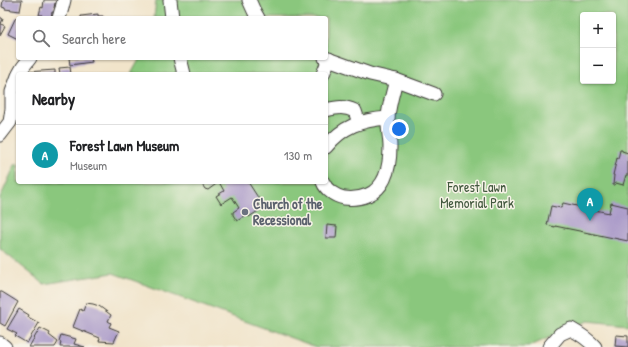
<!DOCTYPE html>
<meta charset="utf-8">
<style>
:root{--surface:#fff;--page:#f2f2f2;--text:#202124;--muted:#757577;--line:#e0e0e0;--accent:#b45309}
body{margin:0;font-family:"Patrick Hand",sans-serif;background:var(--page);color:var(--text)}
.controls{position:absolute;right:12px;top:12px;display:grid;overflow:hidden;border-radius:4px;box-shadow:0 1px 3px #0004}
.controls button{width:36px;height:36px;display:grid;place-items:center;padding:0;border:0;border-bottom:1px solid var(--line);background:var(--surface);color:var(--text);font:20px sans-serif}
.you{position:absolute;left:399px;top:129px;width:14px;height:14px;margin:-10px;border:3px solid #fff;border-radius:50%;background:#1a73e8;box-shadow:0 0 0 6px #1a73e833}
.badge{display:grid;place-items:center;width:26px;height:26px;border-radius:50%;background:var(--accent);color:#fff;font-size:13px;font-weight:700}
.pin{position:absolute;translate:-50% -33px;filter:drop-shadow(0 1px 2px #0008)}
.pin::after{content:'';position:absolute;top:21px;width:14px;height:12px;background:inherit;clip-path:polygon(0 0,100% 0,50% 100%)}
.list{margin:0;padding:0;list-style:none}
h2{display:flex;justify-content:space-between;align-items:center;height:52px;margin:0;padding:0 16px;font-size:17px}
h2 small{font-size:13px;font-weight:400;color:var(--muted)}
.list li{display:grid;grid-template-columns:26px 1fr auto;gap:12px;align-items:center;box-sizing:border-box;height:60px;padding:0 16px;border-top:1px solid var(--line)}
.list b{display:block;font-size:15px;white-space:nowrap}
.list p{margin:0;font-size:13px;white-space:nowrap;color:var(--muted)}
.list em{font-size:13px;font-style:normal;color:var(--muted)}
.icon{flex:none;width:22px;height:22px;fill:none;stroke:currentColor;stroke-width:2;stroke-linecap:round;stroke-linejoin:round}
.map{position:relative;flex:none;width:628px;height:347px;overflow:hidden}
.search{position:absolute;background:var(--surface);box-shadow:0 1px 3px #0004;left:16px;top:16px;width:312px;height:44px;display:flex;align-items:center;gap:10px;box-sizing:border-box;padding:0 14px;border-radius:4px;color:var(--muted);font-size:15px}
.panel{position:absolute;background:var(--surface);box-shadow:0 1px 3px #0004;left:16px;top:72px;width:312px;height:112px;border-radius:4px}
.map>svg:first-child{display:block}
</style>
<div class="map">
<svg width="628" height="347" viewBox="0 0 628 347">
<rect width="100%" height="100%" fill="#f7f3e8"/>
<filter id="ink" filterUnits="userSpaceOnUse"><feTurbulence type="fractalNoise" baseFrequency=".025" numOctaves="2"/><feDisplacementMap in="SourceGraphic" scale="8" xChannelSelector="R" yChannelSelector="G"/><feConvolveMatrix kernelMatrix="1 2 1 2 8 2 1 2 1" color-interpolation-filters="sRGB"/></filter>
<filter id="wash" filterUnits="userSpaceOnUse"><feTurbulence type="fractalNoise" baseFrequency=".012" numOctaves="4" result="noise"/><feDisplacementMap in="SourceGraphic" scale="16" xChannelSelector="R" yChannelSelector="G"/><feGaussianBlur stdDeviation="0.9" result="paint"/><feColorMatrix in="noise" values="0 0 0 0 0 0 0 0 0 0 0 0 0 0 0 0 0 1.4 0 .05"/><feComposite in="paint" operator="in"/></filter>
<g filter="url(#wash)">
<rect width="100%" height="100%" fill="#f1e4ca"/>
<!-- green -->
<path fill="#8ac77d" stroke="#53724c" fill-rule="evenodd" d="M156,0H628V325L587,321L528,347H316L113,273L44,284L0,249V198L15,165L18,164V182H326V74H131L140,58H326V18H154ZM583,15H613V81H583Z"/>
<g id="blocks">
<!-- building -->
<g fill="#ab9bc9">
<path d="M3,0H22L20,11L5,9V8L2,7Z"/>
<path d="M44,0H57L56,4L55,3L54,8L57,9L56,13L52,12L51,18H41L42,15H39L41,7L43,8Z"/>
<path d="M98,14V16H103L104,18H81V16Z"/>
<path d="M0,17L3,19L1,24L5,26L0,35Z"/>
<path d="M16,17L18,18V39L8,34Z"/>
<path d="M69,58H91L92,62L70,65Z"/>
<path d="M70,67L71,74H60L59,68Z"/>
<path d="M55,70V74H27V72Z"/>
<path d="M620,150H622V151L628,153V175H626L623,185L616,183L615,185H613L614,175H613L617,158L618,159Z"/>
<path d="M205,182H248L259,199L256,201L261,209L249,217L248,214L237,221L233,215V212L239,208L232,197L221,204L216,196L224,191L219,182L208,190L205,189L203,186V183Z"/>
<path d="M563,203L609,213L611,203L628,207V241L555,226V227L547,225L551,206L561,208Z"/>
<path d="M327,225L337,226L336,238H326Z"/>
<path d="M0,292H2L18,302L5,326L0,323Z"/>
<path d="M86,303L93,304L99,306L111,315L108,321L111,323L109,327L119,331L114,342L99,341L100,338L73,327L80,309L83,311Z"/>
<path d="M19,309L29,315L28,317L39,323L27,343L15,336L17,334L7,329Z"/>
<path d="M40,328L50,333L49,335L58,342L55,347H29Z"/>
<path d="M61,335L76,339L74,344L85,347H60L61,342L59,341Z"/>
<path d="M616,335L628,336V347L615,346Z"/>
</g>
</g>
</g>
<g filter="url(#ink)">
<use href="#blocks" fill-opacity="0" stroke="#3c3a36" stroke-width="1"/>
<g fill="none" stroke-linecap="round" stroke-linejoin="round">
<!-- minor casing -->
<g stroke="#3c3a36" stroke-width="15">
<g id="minor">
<path d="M170,0L172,18"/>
<path d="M249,0L254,11L258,18"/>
<path d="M59,18L62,8L64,0"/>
<path d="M180,58L184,74"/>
<path d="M325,58L370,74L396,80L434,94"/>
<path d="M19,74L23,67L30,58"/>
<path d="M323,74L329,59"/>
<path d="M326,110C338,107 344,106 355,111L359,123"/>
<path d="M0,135L10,122L12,109V92L18,76"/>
<path d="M326,147C343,126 361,120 388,118"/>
<path d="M323,182C326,190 335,196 344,198C352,199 361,198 368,195C386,187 390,165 390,147C390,137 387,127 388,117C389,105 393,92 396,80"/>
<path d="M0,343L5,347"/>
<path d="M549,347L560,334L571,329C580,334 588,339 595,347"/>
</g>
</g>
<!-- minor -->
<use href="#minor" stroke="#fff" stroke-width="13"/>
</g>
</g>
<!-- markers -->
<circle fill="#6b7280" stroke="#f7f3e8" stroke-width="1.5" cx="245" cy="212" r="4"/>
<g text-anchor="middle" stroke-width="3" stroke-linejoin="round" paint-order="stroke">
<!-- park labels -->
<g font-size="14" fill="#42583e" stroke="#f7f3e8">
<text x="477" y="192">Forest Lawn<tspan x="477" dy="16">Memorial Park</tspan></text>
</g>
<!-- worship labels -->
<g font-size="14" font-weight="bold" fill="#5b616d" stroke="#f7f3e8" text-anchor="start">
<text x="253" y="209">Church of the<tspan x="253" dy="16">Recessional</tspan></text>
</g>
</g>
</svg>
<div class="controls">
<button>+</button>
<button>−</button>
</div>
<div class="you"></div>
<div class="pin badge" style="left:590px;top:221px;background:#0f9aa8">A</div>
<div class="search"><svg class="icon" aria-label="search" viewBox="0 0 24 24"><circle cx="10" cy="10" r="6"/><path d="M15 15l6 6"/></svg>Search here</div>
<section class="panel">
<h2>Nearby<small></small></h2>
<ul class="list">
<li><span class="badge" style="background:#0f9aa8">A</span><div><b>Forest Lawn Museum</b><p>Museum</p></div><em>130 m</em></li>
</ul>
</section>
</div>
